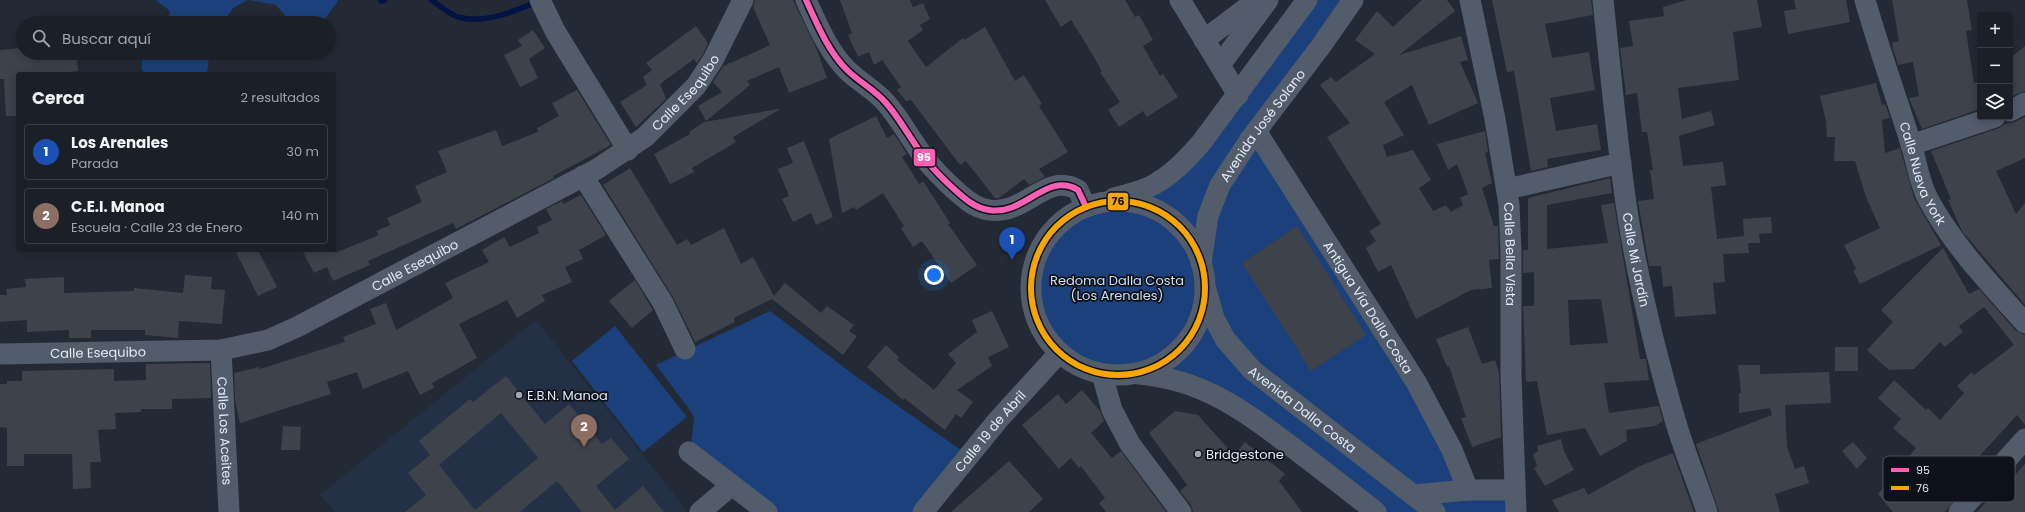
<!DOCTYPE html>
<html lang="es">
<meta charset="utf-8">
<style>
:root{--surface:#1b2028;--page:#282d34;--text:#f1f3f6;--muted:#a0a3a8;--line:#393e45;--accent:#8c9099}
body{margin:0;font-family:Poppins,sans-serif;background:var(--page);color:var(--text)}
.controls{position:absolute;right:12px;top:12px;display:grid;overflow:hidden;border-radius:4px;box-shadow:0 2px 10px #0003}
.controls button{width:36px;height:36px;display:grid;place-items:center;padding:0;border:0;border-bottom:1px solid var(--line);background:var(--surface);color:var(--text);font:20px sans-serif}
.you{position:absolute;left:934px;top:275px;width:14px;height:14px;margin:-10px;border:3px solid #fff;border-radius:50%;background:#1a73e8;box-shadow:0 0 0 6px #1a73e833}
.badge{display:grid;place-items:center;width:26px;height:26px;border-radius:50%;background:var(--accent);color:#fff;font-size:13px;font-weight:700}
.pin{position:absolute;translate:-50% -33px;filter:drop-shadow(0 1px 2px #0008)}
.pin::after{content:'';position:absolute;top:21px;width:14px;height:12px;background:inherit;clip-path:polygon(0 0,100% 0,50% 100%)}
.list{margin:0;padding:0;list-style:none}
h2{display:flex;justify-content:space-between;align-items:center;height:52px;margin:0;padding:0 16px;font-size:17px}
h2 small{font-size:13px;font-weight:400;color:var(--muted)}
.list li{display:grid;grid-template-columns:26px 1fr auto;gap:12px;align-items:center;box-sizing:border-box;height:56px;margin:0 8px 8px;padding:0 8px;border:1px solid var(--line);border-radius:4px}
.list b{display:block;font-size:15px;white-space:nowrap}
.list p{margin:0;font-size:13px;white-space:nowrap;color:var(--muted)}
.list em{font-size:13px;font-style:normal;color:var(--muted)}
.icon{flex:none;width:22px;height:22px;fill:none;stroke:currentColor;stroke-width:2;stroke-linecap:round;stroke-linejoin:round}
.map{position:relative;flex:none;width:2025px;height:512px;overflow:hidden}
.search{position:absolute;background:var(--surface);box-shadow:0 2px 10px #0003;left:16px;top:16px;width:320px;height:44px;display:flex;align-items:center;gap:10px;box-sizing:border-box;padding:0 14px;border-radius:22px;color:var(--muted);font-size:15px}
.panel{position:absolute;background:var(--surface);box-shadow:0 2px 10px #0003;left:16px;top:72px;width:320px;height:180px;border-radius:4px}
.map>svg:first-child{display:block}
</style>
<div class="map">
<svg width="2025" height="512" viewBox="0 0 2025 512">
<rect width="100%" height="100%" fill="#242a35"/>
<!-- built -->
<path fill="#233046" d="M536,320L688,512H336L320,495Z"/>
<!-- green -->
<g fill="#1c407b">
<path d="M156,0H248L233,8L223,23H167L170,11Z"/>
<path d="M249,0H337L338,1L324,20L315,23H301L289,20L276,5Z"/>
<path d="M1307,0H1353L1257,132L1468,490H1514L1516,512H1376L1257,421L1134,374C1106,377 1082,371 1060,353C1042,338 1031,313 1031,289C1031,254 1053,219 1087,207C1106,199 1128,196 1147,188C1157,183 1178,167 1186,159C1201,145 1212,125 1225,109C1252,72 1279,36 1307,0Z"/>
<path d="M142,53H212L209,57L207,74H153L142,71Z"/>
<path d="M770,311L858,378L968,455L922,512H771L690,452L694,420L692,413L656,365Z"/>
<path d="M615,326L687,417L643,452L572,361Z"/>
</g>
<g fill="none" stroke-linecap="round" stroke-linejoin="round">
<!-- stream -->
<g stroke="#031444" stroke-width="5.5">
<path d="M431,0C439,5 449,14 458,17C481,24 511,13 534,3"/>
<path d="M381,1L385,0"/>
</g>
</g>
<!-- building -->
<g fill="#3d424b" fill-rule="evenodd">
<path d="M755,0H793L817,50L827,78L789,93L779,67L747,81L750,85L706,121L698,106L722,92L713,82L724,65L725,66L730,62L731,63L770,45L753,7Z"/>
<path d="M840,0H910L913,7L923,3L930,19L920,25L923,30L908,41L926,67L963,38L964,40L985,27L1015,81L1024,75L1042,104L1039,106L1068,152L1039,169L1045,177L1029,185L1024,179L999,198H995L966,161L960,165L911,100L906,101L897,90L901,87L882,60L874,65L869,52L858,57L848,35L852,33Z"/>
<path d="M1045,0H1125L1135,17L1139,15L1153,40L1143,46L1160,76L1163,74L1178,97L1147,117L1143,111L1119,127L1108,110L1120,102L1100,72L1102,71L1085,42L1071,20L1061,27Z"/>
<path d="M1422,0H1447L1455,11L1399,55L1461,36L1468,60L1460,62L1478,103L1429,125L1412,85L1384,102L1404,135L1383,145L1387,157L1413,150L1431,180L1419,188L1433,211L1446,205L1451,212L1463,205L1460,198L1468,194L1457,164L1448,170L1437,144L1485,131L1488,152L1485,153L1492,183L1482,188L1494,226H1498L1499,259L1489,260L1492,288L1471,290L1416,319L1391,265L1378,272L1366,248L1376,241L1369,231L1381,224L1327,137L1350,123L1320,85L1331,77L1336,82L1375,54L1355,40L1377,11L1393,27Z"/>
<path d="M1492,0H1591L1593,15L1545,24L1552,58L1589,52L1595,90L1550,98L1556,131L1597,124L1601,150L1547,159L1548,167L1531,171L1514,71L1507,72Z"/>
<path d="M1687,0H1757L1762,27L1733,32L1739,80L1678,88L1682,119L1711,111L1715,125L1679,136L1683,166L1723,162L1726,185L1711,187L1717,239L1744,236L1743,219L1771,217L1772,233L1759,234L1760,243H1748L1749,253L1723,254L1725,282L1713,283L1716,314L1675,317L1672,286L1663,287L1661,266H1649L1638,201L1654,199L1650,170H1653L1647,132H1642L1637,93L1626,95L1620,48L1633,46L1629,21L1664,16L1663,7Z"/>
<path d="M1794,0H1846L1850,22L1788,34L1784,11L1796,9Z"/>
<path d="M1892,0H1967L1972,30L1966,31L1974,83L1980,82V109L1922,129L1909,98L1919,96L1913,62L1898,65L1893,49L1892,43L1899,41Z"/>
<path d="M696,26L708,43L703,54L697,63L694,59L660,84L666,99L636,127L620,102L647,85L643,77L652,70L646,63Z"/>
<path d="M533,30L545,48L529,59L538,78L520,87L504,55L522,46L518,40Z"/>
<path d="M2025,46V91L2010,97V58Z"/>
<path d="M21,48L22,53H53V56L76,54L78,71L50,74H18V116H6L4,79H0V50Z"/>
<path d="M1876,83L1882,105L1885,104L1890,118L1882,120L1885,153L1900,148L1914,198L1941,245L1860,284L1853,270L1856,269L1844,245L1880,228L1866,197L1855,161H1834L1835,137H1827L1826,121L1820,96Z"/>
<path d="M577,90L611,145L553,176L554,178L456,229L453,223L368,261L370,265L333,281L327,267L314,273L302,250H334L335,253L379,235L376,231L390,225L387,218L422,202L415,186L447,172L438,151L496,130L502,146L538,132L537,128L559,116L552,103Z"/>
<path d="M778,109L779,110L733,137L736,142L692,168L694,172L670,184L654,154L690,134L689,132L704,122Z"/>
<path d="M876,116L887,138L894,134L907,154L902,157L919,184L923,181L950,223L948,224L977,265L951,283L922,241L913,247L901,228L904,226L883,193L856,210L854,207L842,213L829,139Z"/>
<path d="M2025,117V158L1996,171L2016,214L2025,203V305L1962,231L1948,200L1951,199L1931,151L1999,128L2005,124L2015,122Z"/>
<path d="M804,141L833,217L816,225L811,213L793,222L782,199L789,196L778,169L793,163L787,148Z"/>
<path d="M630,168L677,245L687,239L691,245L724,228L741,264L753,257L774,296L785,283L821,313L827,306L854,325L849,331L857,336L843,355L772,299L734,318L735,322L695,342L673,297L603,185Z"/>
<path d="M1610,178L1612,193L1547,205V249L1608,243L1601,205L1614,203L1640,359H1646L1649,380L1604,383L1609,413L1659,406L1663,421L1655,426L1626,430L1627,441L1600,456L1585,428L1547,435L1537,381L1526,382L1523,306H1534V272L1523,273V250H1528V198ZM1601,299L1608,343L1570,345L1568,300Z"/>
<path d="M581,195L606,235L579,250L583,259L565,267L572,282L542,295L545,301L517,318L507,300L459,324L477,358L432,383L434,388L420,395L408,371L363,389L357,372L327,382L331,394L240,423L235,400L234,373L259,367L260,369L345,342L343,337L376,324L370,309L386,303L396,330L453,298L445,283L489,262L482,250L504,237L510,247L539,233L537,227L552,220L546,209L562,201L563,204Z"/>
<path d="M1297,226L1366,335L1311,371L1242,263Z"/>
<path d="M1943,248L1969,294L1979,289L2016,331L2025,335V425L2017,415L1962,475L1970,482L1945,512H1893L1878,494L1916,448L1893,428L1901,419L1878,398L1894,380L1926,410L1928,408L1940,420L1964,393L1957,386L1972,372L1974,375L2014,345L1984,307L1959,326L1963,332L1945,347L1940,342L1914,369L1889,370L1867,350L1893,322L1881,310Z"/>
<path d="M235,250H258L277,287L258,296Z"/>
<path d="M185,275L212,277L211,289L225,290L222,324L179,321L178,338L145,335V330H91V338H69V330L27,332V320L0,322V295H7L6,289L26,287L25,279L64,277V293L134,291V288L183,293Z"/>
<path d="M635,280L653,310L632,328L609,301Z"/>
<path d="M992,311L1009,347L988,357L992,366L957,390L973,402L961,418L956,414L945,430L904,398L903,400L867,367L886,345L899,357L897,360L934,390L956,363L948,354L977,332L972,320Z"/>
<path d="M1468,327L1482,364L1495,360L1499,373L1501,437L1472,447L1461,418L1466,417L1449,366L1447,367L1436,339Z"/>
<rect x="1835" y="347" width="23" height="24"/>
<path d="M210,363L211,398L172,399V409H141V412L115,413L116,429L98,430L101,462H90L91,488L73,489L72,454H24V466H7V428L0,427V384H7V381H22V371L114,369V381L146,380V364Z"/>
<path d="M1738,365H1760V374L1829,372L1831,403L1785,405L1787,447L1795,469L1804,466L1809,483L1775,494L1780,512H1719L1696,444L1772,415L1770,408L1739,413V393H1741Z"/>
<path d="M506,376L545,424L569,404L602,444L611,438L629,459L596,486L615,510L643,486L664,512H582L557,481L520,512H405L426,495L408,473L430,455L419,441L470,399L473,402ZM501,413L538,458L475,510L439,465Z"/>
<path d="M1082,390L1100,411L1104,421L1091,433L1112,458L1121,451L1166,512H1106L1099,503L1105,498L1081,466L1079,468L1071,458L1059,469L1022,425L1058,394L1066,404Z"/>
<path d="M1175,411L1198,415L1234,455L1245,442L1285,474L1279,481L1302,512H1193L1191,505L1180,491L1187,485L1149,433Z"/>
<path d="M283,426L301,427L300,450H281Z"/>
<path d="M1561,439L1564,451L1574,470L1545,486L1534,468L1537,466L1533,454L1538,451L1537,446Z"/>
<path d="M1853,442L1867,458L1857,469L1842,451Z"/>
<path d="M1673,453L1694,512H1559L1552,500L1584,488L1588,495L1640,466Z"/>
<path d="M1009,461L1043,499L1029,512H951Z"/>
<path d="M2025,464V512H1977L2006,480L2009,482Z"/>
</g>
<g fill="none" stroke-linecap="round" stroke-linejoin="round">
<!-- minor -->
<g stroke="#525c6b" stroke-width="21">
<path d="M540,0L555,31L628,150"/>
<path d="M806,0C817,24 828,51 847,70C859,82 875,90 886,103C901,120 912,142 926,160C935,171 945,181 955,190C965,199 975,208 989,210C1025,216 1046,171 1078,190L1086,207"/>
<path d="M1180,0L1238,95"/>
<path id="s1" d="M1470,0L1495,119L1509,205L1511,252V376L1516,512"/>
<path id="s2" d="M1603,0C1611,74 1617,149 1629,223C1640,290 1657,358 1676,423C1685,453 1697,482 1707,512"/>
<path id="s3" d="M1865,0C1879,49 1896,96 1911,144C1917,163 1919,182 1928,199C1953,245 1990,284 2025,323"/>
<path d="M1204,40L1257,0"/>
<path d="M1220,65L1268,0"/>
<path d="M2010,111L2025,103"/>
<path id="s4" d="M1256,131L1416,382L1452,450L1468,490"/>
<path d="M1911,145L1995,117"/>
<path d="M583,176L663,303L685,349"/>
<path d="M1507,189L1621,163"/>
<path d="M1114,198C1126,195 1138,192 1149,187C1170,177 1186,160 1201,143L1307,0"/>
<circle cx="1118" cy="288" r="87"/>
<path id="s5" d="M1201,263L1208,216L1220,185L1251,138L1321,46L1353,0"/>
<path id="s6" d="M1206,290L1214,318L1225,339L1252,370L1435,512"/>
<path id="s7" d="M221,350L229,512"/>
<path id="s8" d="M0,354L221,350L268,340L297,327L597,169L645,137L696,86L713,60L743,0"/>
<path d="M1102,374L1112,410L1130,444L1181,512"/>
<path d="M1138,374C1202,379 1243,410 1292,447C1320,468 1348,490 1376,512"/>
<path d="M689,452L767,512"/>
<path d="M1413,495L1468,490H1514"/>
<path d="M700,512L732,485"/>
<path id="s9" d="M923,512L998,420L1059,353"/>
<path d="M1959,512L2025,439"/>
</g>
<!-- bus-1 casing -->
<g stroke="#0d121a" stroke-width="9">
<path id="bus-1" d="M806,0C817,24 828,51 847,70C859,82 875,90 886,103C901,120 912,142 926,160C935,171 945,181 955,190C965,199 975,208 989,210C1025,216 1046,171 1078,190L1086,207"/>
</g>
<!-- bus-2 casing -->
<g stroke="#0d121a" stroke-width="9">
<circle id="bus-2" cx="1118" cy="288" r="87"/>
</g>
<!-- bus-1 -->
<use href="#bus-1" stroke="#f860b3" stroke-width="6"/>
<!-- bus-2 -->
<use href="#bus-2" stroke="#f7a600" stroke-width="6"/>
</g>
<!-- markers -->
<g fill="#a0a7b2" stroke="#0d121a" stroke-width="1.5">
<circle cx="519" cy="395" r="4"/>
<circle cx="1198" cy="454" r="4"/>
</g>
<g text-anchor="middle" stroke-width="3.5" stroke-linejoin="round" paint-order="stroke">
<!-- street labels -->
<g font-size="13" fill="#e3eaf6" stroke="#0d121a">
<text dy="5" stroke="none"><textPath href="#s8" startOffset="758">Calle Esequibo</textPath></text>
<text dy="5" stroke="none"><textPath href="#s5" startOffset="154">Avenida José Solano</textPath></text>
<text dy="5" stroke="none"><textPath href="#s3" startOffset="183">Calle Nueva York</textPath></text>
<text dy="5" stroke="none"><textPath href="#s1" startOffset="258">Calle Bella Vista</textPath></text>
<text dy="5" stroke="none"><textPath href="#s2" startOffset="262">Calle Mi Jardín</textPath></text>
<text dy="5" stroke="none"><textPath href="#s8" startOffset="434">Calle Esequibo</textPath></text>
<text dy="5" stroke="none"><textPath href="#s4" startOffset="209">Antigua Vía Dalla Costa</textPath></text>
<text dy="5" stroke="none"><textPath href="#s8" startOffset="98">Calle Esequibo</textPath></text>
<text dy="5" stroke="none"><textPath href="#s6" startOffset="158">Avenida Dalla Costa</textPath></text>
<text dy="5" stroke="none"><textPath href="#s7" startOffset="81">Calle Los Aceites</textPath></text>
<text dy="5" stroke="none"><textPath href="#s9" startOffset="105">Calle 19 de Abril</textPath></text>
</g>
<!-- park labels -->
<g font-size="13" fill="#d0ddf2" stroke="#0d121a">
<text x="1117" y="285">Redoma Dalla Costa<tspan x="1117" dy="15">(Los Arenales)</tspan></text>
</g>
<!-- poi labels -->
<g font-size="13" fill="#e3eaf6" stroke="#0d121a" text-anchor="start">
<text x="527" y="400">E.B.N. Manoa</text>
<text x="1206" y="459">Bridgestone</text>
</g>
</g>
<!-- legend -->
<rect x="1883" y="456" width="132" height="46" rx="6" fill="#0d121a" stroke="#4d535c" stroke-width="1"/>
<rect x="1891" y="468" width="18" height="4" fill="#f860b3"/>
<rect x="1891" y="486" width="18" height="4" fill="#f7a600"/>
<g font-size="11" fill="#e3eaf6">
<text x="1916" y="474">95</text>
<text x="1916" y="492">76</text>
</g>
<g stroke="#0d121a" stroke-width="1.5">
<rect x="913" y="148" width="23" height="19" rx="4" fill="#f860b3"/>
<rect x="1107" y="192" width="22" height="19" rx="4" fill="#f7a600"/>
</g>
<g font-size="11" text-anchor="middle" font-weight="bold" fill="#fff">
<text x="924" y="161">95</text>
</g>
<g font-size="11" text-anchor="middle" font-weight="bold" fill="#111">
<text x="1118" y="205">76</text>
</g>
</svg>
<div class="controls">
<button>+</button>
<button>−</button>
<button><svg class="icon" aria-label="layers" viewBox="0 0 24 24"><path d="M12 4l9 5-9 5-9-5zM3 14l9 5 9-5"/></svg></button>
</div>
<div class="you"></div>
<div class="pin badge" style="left:1012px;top:260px;background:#1a4fb4">1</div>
<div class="pin badge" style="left:584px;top:447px;background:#8d6e63">2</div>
<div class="search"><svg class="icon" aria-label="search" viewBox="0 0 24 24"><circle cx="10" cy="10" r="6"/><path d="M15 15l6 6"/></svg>Buscar aquí</div>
<section class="panel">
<h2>Cerca<small>2 resultados</small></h2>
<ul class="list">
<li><span class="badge" style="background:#1a4fb4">1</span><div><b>Los Arenales</b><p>Parada</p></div><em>30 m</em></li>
<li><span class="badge" style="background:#8d6e63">2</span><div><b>C.E.I. Manoa</b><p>Escuela · Calle 23 de Enero</p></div><em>140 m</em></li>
</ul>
</section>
</div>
